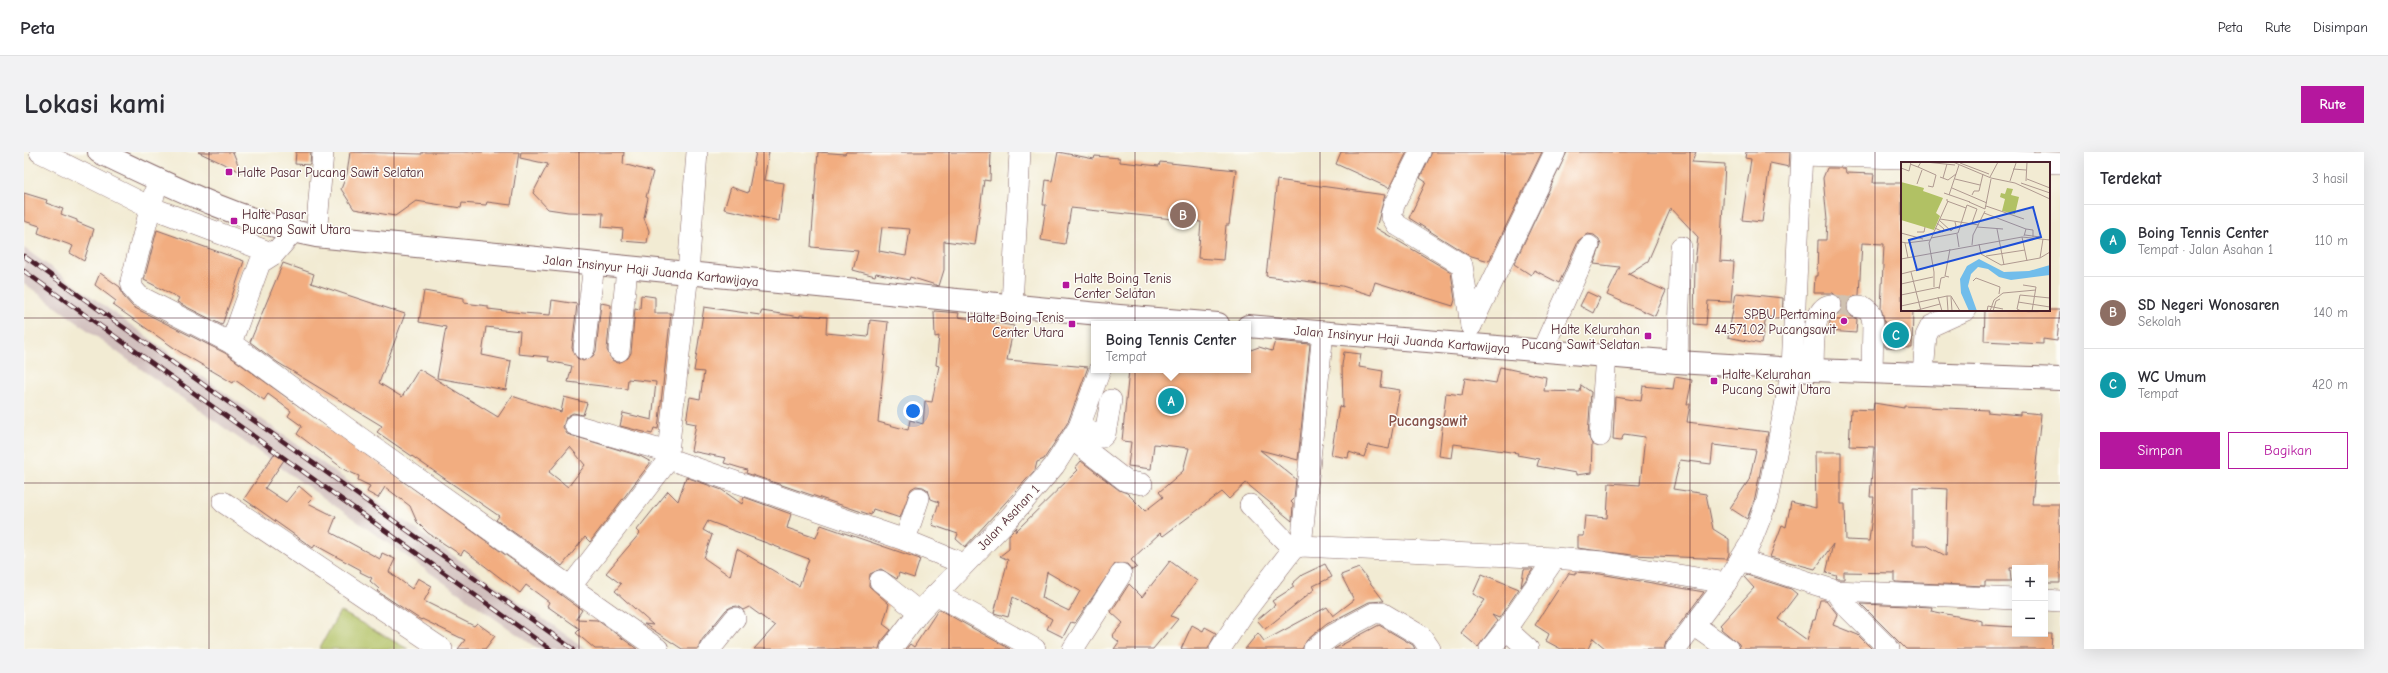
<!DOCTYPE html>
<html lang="id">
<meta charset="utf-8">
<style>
:root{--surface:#fff;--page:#f2f2f3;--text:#2b2b33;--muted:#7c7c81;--line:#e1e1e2;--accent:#b5179e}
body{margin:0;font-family:"Comic Neue",sans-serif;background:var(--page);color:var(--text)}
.controls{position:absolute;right:12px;bottom:12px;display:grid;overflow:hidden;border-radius:0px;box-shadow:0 4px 16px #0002}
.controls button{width:36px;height:36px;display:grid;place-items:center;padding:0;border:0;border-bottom:1px solid var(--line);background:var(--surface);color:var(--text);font:20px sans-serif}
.you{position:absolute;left:889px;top:259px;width:14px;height:14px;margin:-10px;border:3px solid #fff;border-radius:50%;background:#1a73e8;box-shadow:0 0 0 6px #1a73e833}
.badge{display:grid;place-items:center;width:26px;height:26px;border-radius:50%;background:var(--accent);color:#fff;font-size:13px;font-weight:700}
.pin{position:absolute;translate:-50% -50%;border:2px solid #fff;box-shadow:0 1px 4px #0006}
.popup{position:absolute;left:1067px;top:169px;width:160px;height:52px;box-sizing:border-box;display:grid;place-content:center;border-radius:0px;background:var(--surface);filter:drop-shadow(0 1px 3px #0005);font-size:13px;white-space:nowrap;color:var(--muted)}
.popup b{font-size:15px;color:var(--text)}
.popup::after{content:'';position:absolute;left:50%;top:100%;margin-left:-8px;border:8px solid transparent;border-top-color:var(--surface)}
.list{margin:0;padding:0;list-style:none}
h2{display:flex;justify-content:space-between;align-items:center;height:52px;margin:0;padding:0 16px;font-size:17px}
h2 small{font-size:13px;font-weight:400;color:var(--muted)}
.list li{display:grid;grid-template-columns:26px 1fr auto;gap:12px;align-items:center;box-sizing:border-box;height:72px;padding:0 16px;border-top:1px solid var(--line)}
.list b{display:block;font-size:15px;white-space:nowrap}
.list p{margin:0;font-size:13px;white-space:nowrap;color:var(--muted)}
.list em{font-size:13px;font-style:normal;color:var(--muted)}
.actions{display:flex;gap:8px;padding:12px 16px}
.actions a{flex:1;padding:9px 0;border:1px solid var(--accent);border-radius:0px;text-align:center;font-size:14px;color:var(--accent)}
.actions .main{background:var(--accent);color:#fff}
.map{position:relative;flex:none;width:2036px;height:497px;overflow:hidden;border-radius:0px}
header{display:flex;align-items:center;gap:24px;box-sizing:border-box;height:56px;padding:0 20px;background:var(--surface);border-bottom:1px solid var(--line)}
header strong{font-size:19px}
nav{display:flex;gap:22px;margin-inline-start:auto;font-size:14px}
.intro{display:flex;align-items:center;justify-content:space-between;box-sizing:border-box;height:96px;padding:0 24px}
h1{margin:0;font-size:28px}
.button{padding:10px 18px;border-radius:0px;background:var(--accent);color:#fff;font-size:14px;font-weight:700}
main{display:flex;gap:24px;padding:0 24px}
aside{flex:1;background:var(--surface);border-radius:0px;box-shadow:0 4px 16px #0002}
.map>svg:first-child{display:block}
</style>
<header>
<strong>Peta</strong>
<nav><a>Peta</a><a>Rute</a><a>Disimpan</a></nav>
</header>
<div class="intro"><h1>Lokasi kami</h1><a class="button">Rute</a></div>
<main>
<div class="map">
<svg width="2036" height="497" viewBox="0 0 2036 497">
<rect width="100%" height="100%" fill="#fdfcf7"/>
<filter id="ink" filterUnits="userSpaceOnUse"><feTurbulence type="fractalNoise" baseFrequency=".025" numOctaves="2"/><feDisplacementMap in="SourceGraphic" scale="8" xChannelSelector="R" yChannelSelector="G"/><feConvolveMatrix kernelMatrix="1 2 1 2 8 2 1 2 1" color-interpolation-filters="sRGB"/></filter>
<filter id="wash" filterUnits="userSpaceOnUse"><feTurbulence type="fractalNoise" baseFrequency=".012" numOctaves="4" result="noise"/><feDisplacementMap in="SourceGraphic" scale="16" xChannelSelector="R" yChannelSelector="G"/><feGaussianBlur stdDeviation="0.9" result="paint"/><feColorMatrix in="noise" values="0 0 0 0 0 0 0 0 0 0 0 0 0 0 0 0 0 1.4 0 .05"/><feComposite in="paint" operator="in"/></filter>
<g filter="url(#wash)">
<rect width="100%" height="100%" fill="#f2ebd3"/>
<!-- industrial -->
<path fill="#d1bfbd" d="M0,96L325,330L562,497H514L104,208L0,131Z"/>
<!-- green -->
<path fill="#b1c164" stroke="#7e7048" d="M316,459L384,497H295Z"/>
<g id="blocks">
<!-- building -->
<g fill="#f2ad80" fill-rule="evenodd">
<path d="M174,0H209L217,20Z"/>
<path d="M272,0H287L286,13L271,12Z"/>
<path d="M326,0L398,2V0H495L487,53L463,50L462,53L438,51L437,56L392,49L371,64L330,57L317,37L323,22Z"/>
<path d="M497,0H600L599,12L629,20L622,45L624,46L620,66L625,79L623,91L598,89L599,77L578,75L579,61L544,60L524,57L509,41L524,12L496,6Z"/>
<path d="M732,0H745L740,28L760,31L755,69L700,57L707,35L724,41Z"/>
<path d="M794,0L821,2L822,0H967L966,29L960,28L951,93L920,89V118L915,134L886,125L885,128L852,121L851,124L829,118L834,99L787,95ZM858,75L886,77L882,104L855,99Z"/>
<path d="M1034,0L1070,7L1071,4L1096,6V10L1135,14L1136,10L1212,18L1205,73H1202L1199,108L1174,106L1177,70L1047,56L1041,92L1017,88L1022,53H1019L1022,28L1028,29Z"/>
<path d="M1317,0H1383L1365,36L1312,12Z"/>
<path d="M1408,0H1518L1465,109L1444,103L1385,66L1402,30L1396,26Z"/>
<path d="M1543,0H1672L1668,10L1701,12L1696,109L1710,110L1707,150L1684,149L1682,173L1670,172L1671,110L1674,85L1647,56L1624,109L1604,122L1642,139L1631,164L1583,143L1596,115L1570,112L1577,93L1575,87L1570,83L1563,82L1554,89L1535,131L1510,118L1507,123L1490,112Z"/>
<path d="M1722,0H1766L1765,15L1746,11L1738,70L1718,68L1727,7L1721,6Z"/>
<path d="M1803,16H1821L1822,21L1850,22L1849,31H1878V158H1889L1888,196L1861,195V171L1857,156L1860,92L1838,91L1835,143L1825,147L1822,154L1826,164L1833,167L1832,181L1805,179L1806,168L1817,160L1818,149L1809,141H1790L1791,124H1793L1794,88H1802L1803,68L1799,26Z"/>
<path d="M1253,28L1361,43L1352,76L1427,120L1431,148L1429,154L1351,130L1347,143L1318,134L1242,124Z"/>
<path d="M0,41L23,48L22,51L39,57L37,62L53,68V70L70,77L60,109L46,101L49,94L14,81L16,74L0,69Z"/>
<path d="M133,78L220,109L198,173L153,150L155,146L120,128Z"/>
<path d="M259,111L290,122L287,131L381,162L355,231L378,245L395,217L474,265L488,244L537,260L540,245L563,251L559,263L549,261L542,265L539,275L543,282L616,304L627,310L566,390L561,385L538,414L472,368L475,364L353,280L358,274L253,210L226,190ZM546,295L561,313L544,335L525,320Z"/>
<path d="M76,121L96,135L100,145L109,155L201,201L558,458L552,467L573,468L613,497H571L552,481L556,477L523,454L525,450L502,433L496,441L440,398L437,403L404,381L393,370L386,354L361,335L354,346L343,340L346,334L334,328L335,324L321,318L273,282L278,274L264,264L267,259L244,242L240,248L211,228L209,231L156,200L89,153L92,149L71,133Z"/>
<path d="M400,139L440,146V151L464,154V157L498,161L526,163L528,148L553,152L548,196L553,206L559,209L569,204L572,199L577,151L587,153L583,198L588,208L594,211L604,206L607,201L611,156L616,157L617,143L631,145V161H647L634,277L630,276L628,282L596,274L599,261L628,268L632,230L604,227L603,237L544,230L548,214L524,209L525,205L494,202L496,179L462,175L458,203L487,209L482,238L413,226L422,175L395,170Z"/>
<path d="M1563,140L1576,146L1569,161L1556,154Z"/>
<path d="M1712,141L1759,146L1758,166L1742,165L1737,192L1704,185Z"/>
<path d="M680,155L736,163L738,159L776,165V163L803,165L802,181L844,185L846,168L864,170L854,270L884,278L886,268L899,272L901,249L908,250L915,214L912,213L915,184L911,185L910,159L935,161L934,165L990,174L983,208L1064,215L1044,270L1020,307L1013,310L1011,318L941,395L932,387L934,382L908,373L915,350L907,347L904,338L899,335L892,334L887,337L876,366L849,357L847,363L722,321L723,318L700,311L702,306L667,299L672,272L662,270L666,245L676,247L680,220L670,219Z"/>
<path d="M1961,158H2036L2033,189L2019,187V192L1960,189Z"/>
<path d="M1251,189L1286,192L1274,308L1236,298L1272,327L1270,347L1267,350L1269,352L1268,369L1222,331L1205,347L1198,340L1139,384L1136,381L1107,408L1113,415L1108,418L1103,412H1091L1051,471L1047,470L1039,485L1023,477L1028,467L989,445L984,465L970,461L984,408L976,404L985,397V383L993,375L991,380L1054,318L1051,316L1057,309L1095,338L1103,341L1121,359L1139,345L1135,340L1159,319L1165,296L1130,292L1127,317L1104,314L1107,290L1098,289L1105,218H1224V199L1235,195L1248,199ZM1023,420L1056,439L1045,459L1018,446Z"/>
<path d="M1320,200L1337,202L1335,215L1359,219L1357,235L1376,238L1365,297L1344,293L1340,305L1325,300L1324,306L1307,303L1315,254L1319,255L1318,213Z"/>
<path d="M1476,215L1522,225L1520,239L1556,240L1557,233L1567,240L1564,283L1568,292L1567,321L1552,323V321L1513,314L1515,307L1493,303L1494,301L1430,292L1428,306L1415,304L1422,241L1438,243L1441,226L1472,231Z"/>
<path d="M1651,225L1668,228L1663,252H1666L1663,270L1744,280L1731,346L1723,367L1706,356L1725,328L1732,298L1689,293L1687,312L1656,308L1649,337L1682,342L1689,377L1705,387V402L1703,407L1608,403L1553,396V384H1559L1561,364L1583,366L1585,331L1616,333L1621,285L1600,282L1597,289L1589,288L1591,245L1617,249L1619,234L1649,237Z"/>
<path d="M1850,251L1880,256V254L1964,258L1963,260L1996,263V260L2017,262L2008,352H2035L2036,431H2021V416H1986L1987,429H1961V434L1871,430V421L1820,420V427H1814L1812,426L1813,424L1802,421L1809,392L1791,417L1746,405L1758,373L1762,375L1767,350L1792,356L1791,300H1817V352H1821L1822,388L1845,389L1850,345H1846L1850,295L1825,294L1827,257L1849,258ZM1889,335L1924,337L1922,404L1902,393H1889Z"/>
<path d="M250,302L260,308L241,336L262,350L275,334L289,346L284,351L312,365L306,380L356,407L358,401L371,407L365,420L388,437L394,426L408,434L400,449L450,474L453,471L471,484L461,497H434L441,488L398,467L397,468L353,439L355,437L346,429L348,426L336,420L337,418L291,393L289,396L220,347Z"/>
<path d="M662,325L698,338L718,352L720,345L767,362L763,376L792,386L797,373L896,407L890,426L875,421L873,427L857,417L846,422L845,434L865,452L859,472L867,478L857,490L855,497H730L751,474L725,455L719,458L713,454L707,455L702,458L677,489L674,497H658L620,472L629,473L591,439L597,432L582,421L616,381L613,378L644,339L654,349ZM684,369L785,407L775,434L713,397L706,424L680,406L688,383L679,378Z"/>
<path d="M1146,409L1173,429L1147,464L1154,467L1129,497H1090L1095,490L1088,484L1099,471L1087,460L1105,432L1118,445Z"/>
<path d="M1301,412L1308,425L1289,434L1291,437L1241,477L1233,468L1251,453L1248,449L1270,435L1268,432L1278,423Z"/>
<path d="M1335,416L1360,449L1345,450L1303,472L1283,488L1278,497H1221L1234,481L1240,489L1303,455L1309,464L1330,448L1317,423Z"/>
<path d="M1500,417H1509L1497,435Z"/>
<path d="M1551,420L1576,422L1680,440L1642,490L1640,497H1582L1569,486L1564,497H1537L1522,489L1525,482L1511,473L1545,421L1551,422Z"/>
<path d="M1458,422L1495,437L1475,466L1468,463L1473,469L1454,495L1437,481L1461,448L1449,442Z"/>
<path d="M1723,423L1767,437L1773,442L1754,467L1783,488L1789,468H1791L1796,448H1802L1813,462L1809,473L1834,483L1848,497H1716L1715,492L1697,477L1698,475L1696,473L1730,436L1720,425Z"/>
<path d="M1837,452L1908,455L1907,459L1958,469V473L1991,475V482H2028L2027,497H1882Z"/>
<path d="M914,458H916L986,497H882L886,492L890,495Z"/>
<path d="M1168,473L1179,479L1181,475L1192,481L1184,497H1157Z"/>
<path d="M1355,473L1389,493L1391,497H1310Z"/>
</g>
</g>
</g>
<g filter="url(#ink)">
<use href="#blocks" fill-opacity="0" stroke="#856666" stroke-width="1"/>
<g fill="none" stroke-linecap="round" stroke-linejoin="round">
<!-- minor-tunnel -->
<path stroke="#d0c2b1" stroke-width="21" stroke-dasharray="21 10" stroke-linecap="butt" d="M1807,153L1834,155"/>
<!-- minor casing -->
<g stroke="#856666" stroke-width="22">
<g id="minor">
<path d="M16,0L126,55L250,102"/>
<path d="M1396,0L1370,53L1367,63L1373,73L1438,113L1447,174"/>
<path d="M1778,3L2036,11"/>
<path d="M134,28L107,129L109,137L115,144L207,191"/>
<path d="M269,80L250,102L236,111L207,191L331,282L634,497"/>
<path d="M292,84L299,0"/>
<path d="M988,153L996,0"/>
<path d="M1834,155L1841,156L1847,161L1849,171L1848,220"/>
<path d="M1447,174L1531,0"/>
<path d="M560,197L570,112"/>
<path d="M595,199L603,116"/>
<path d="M1518,199L1565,94"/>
<path d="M1653,210L1657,95"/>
<path d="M1789,218C1790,201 1786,156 1807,153"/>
<path d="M1899,222L1902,184L1907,174L1942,158"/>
<path d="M551,273L644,300L645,307L881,388L940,412"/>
<path d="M1055,275L1078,285L1081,282L1087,248"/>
<path d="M1576,284L1582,204"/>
<path d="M1048,287L1102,329L1118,332"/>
<path d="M644,300L664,121L673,0"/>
<path d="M199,350L418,497"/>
<path d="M1226,353L1269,397"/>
<path d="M881,388L895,346"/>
<path d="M1277,394L1299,180"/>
<path d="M1716,408L1812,439L1991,447"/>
<path d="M856,429L895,460"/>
<path d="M547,434L645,307"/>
<path d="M1812,439L1820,452L1865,497"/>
<path d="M912,442L1011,497"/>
<path d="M2021,448L2036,449"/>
<path d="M1670,473L1704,497"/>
<path d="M1482,477L1531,406"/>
<path d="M686,497L711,466"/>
<path d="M867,497L895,460L987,364L1030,314L1055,275L1076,218"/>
<path d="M1049,497L1097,422"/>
<path d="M1196,497L1219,462L1269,397L1277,394L1531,406L1578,410L1702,431"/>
<path d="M1290,497L1309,483L1350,461H1358L1397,484L1406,497"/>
<path d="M1466,497L1482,477L1504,497"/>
<path d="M1652,497L1702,431L1716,408L1726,392L1743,349L1768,217L1778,0"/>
</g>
</g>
<!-- major casing -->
<g stroke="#856666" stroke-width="24">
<g id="major">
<path d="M75,0C141,31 220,71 292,84L1095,164L1194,172"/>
<path d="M1224,174L1653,210L1789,218L2036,227"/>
</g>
</g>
<!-- minor -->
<use href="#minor" stroke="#fff" stroke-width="21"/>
<!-- major -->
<use href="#major" stroke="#fff" stroke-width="22"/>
<!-- rail casing -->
<g stroke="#4a1f2b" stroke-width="4.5">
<g id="rail">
<path d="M0,104L549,497"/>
<path d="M0,119L526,497"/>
</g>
</g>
<!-- rail -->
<use href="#rail" stroke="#fdfcf7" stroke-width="3" stroke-dasharray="9" stroke-linecap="butt"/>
</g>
</g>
<!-- grid -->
<path fill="none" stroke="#4a1f2b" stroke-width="1" stroke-opacity="0.55" d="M185,0V497M370,0V497M555,0V497M740,0V497M925,0V497M1111,0V497M1296,0V497M1481,0V497M1666,0V497M1851,0V497M0,166H2036M0,331H2036"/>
<!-- markers -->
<g fill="#b5179e" stroke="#fdfcf7" stroke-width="1.5">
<rect x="201" y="16" width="8" height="8" rx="2"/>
<rect x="206" y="65" width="8" height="8" rx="2"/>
<rect x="1038" y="129" width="8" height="8" rx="2"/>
<circle cx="1820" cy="169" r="4"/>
<rect x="1044" y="168" width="8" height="8" rx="2"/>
<rect x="1620" y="180" width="8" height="8" rx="2"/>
<rect x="1686" y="225" width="8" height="8" rx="2"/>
</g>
<g text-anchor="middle" stroke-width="3" stroke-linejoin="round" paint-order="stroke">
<!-- poi labels -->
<g font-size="13" fill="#4a1f2b" stroke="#fdfcf7" text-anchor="start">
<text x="213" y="25">Halte Pasar Pucang Sawit Selatan</text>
<text x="218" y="67">Halte Pasar<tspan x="218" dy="15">Pucang Sawit Utara</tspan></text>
<text x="1050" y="131">Halte Boing Tenis<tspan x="1050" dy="15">Center Selatan</tspan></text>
<text x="1812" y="167" text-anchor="end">SPBU Pertamina<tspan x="1812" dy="15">44.571.02 Pucangsawit</tspan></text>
<text x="1040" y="170" text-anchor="end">Halte Boing Tenis<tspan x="1040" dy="15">Center Utara</tspan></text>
<text x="1616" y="182" text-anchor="end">Halte Kelurahan<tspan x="1616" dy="15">Pucang Sawit Selatan</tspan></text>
<text x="1698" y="227">Halte Kelurahan<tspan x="1698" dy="15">Pucang Sawit Utara</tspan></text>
</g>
<!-- street labels -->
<g font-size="13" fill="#4a1f2b" stroke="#fdfcf7">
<text transform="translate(627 118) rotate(6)" y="5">Jalan Insinyur Haji Juanda Kartawijaya</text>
<text transform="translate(1378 187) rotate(5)" y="5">Jalan Insinyur Haji Juanda Kartawijaya</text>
<text transform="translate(984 365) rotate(-47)" y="5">Jalan Asahan 1</text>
</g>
<!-- quarter labels -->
<g font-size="15" font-weight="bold" fill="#855149" stroke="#fdfcf7">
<text x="1404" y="274">Pucangsawit</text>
</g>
</g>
<!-- overview -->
<g transform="translate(1877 10)">
<rect width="149" height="149" fill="#f2ebd3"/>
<path d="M0,20L23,26L22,29L42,36L35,51L39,54L33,68L0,58ZM106,26L112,27L110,33L118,35L114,52L101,49L104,37L99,35L100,31L104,32Z" fill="#b1c164"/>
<path d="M78,97L103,110L128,109L149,103V113L110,118L98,115L87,107L77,105L70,112L67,124L76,149H68L60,131L59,117L66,104Z" fill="#71bdeb"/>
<path fill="none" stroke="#af9990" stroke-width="1" d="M24,0L54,3M52,0L90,16L114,21L149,37M59,1L88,12M9,2L17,5L20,0M17,5L35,13L32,25L27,24M0,6L8,9L10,0M112,7L125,8M39,15L47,18L55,12M89,15L97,0M42,16L46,2M54,17L79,23M126,17L149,26M109,19L115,1M125,19L126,0M120,21L149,31M16,22L21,8M51,26L86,41M43,31L69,40M48,33L58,3M71,33L73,29H78L82,12M46,37V39L65,46M68,40L84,47L90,17M85,44L123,57M83,51L125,67L123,74M39,57L78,63M38,58L50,69L55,64L54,60M76,65L102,67M34,66L42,70L43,67L36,61M96,67L103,103M125,67L132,68V75M16,70H23L24,65M0,71L22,77M56,72L58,85M124,73L139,75M121,75L126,99M30,76L57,71L66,43L76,47L71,61M0,80L6,81L29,78M4,81L7,96M78,82L80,92L100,103L139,96L149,90M71,83L72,73L84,49M85,94L124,88M139,96L142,77M0,97L121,75L149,78M10,110L20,149M0,112L32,104M48,115L44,114L49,87M72,119L75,116L99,125L98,132M0,122L32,115M122,123L135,125L131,149M33,125V110L28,81L47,39M38,127L40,116L44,115M0,133L39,125M50,134L59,149M37,135L41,149M50,135L51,149M117,140L149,145M0,144L46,134M13,149L39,142M47,149L46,134H50M86,149L87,144L102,147M89,149L93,138L102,131L135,128M92,149L95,139L99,137M120,149L116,147L119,133L149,136"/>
<path fill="#1d4ed8" fill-opacity="0.15" stroke="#1d4ed8" stroke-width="2" d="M132,45L140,75L16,108L8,78Z"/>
<rect width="149" height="149" fill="none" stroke="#4a1f2b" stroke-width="2"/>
</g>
</svg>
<div class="controls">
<button>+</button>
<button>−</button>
</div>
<div class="you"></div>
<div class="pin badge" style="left:1147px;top:249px;background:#0f9aa8">A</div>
<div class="popup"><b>Boing Tennis Center</b>Tempat</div>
<div class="pin badge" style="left:1159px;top:63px;background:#8d6e63">B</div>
<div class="pin badge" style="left:1872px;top:183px;background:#0f9aa8">C</div>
</div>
<aside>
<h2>Terdekat<small>3 hasil</small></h2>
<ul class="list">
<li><span class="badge" style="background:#0f9aa8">A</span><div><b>Boing Tennis Center</b><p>Tempat · Jalan Asahan 1</p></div><em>110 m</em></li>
<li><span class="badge" style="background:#8d6e63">B</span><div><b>SD Negeri Wonosaren</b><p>Sekolah</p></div><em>140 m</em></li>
<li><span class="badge" style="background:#0f9aa8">C</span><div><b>WC Umum</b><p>Tempat</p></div><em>420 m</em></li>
</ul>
<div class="actions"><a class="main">Simpan</a><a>Bagikan</a></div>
</aside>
</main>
